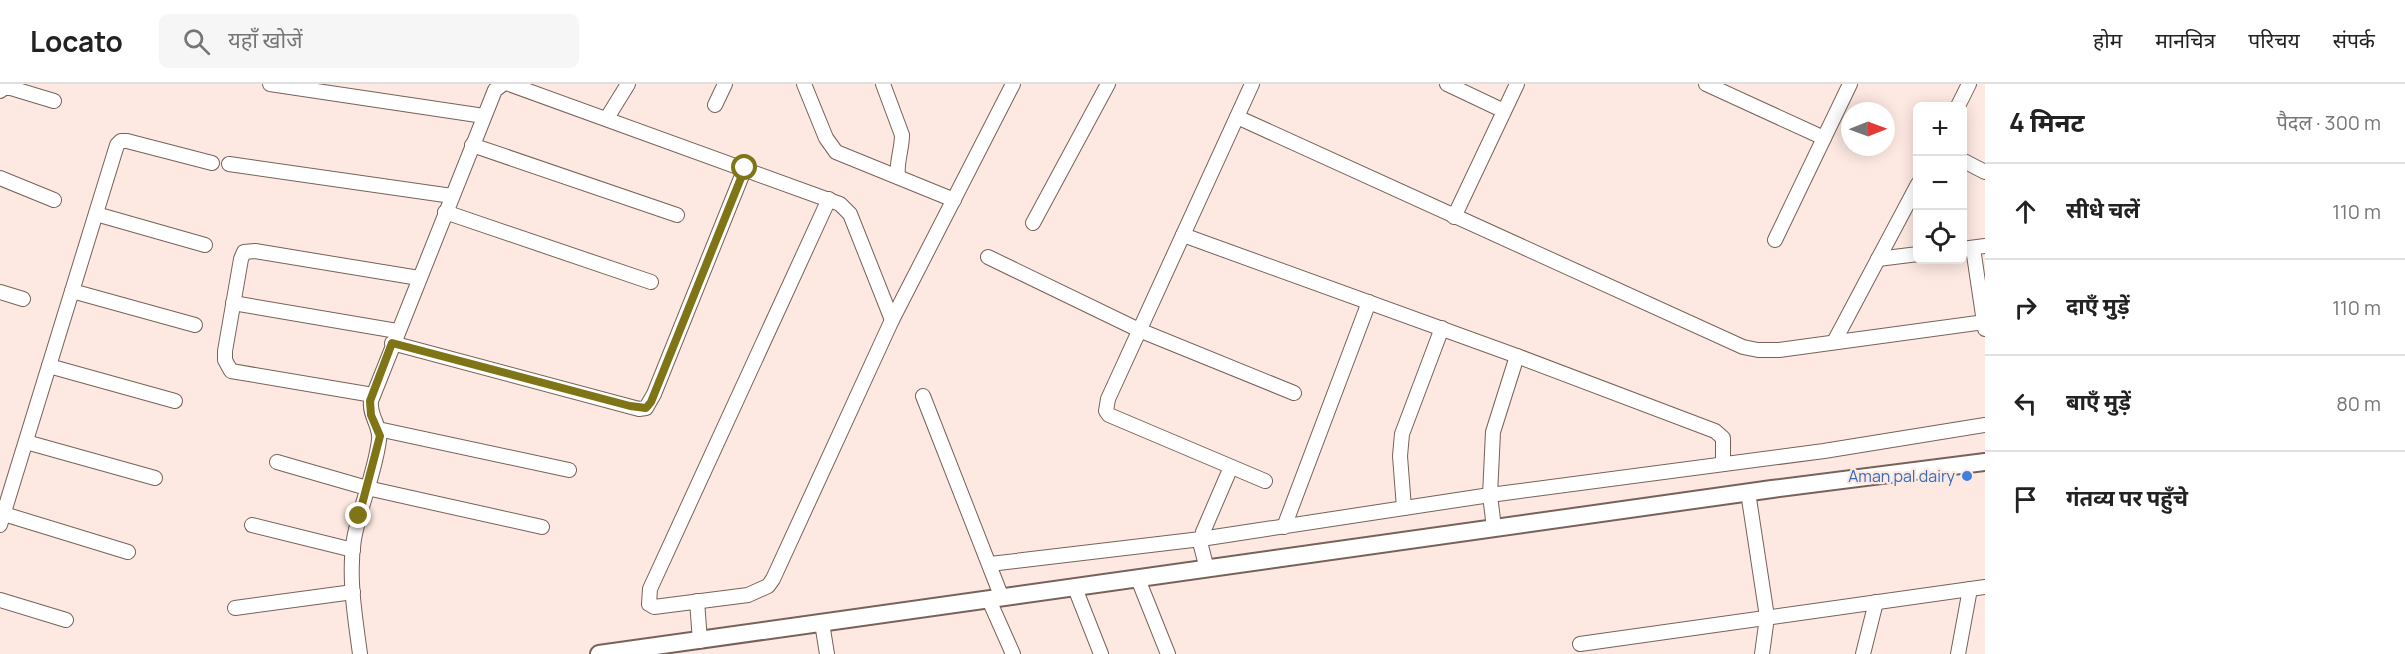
<!DOCTYPE html>
<html lang="hi">
<meta charset="utf-8">
<style>
:root{--surface:#fff;--page:#f6f6f6;--text:#222;--muted:#767676;--line:#e0e0e0}
body{margin:0;font-family:Manrope,"Noto Sans Devanagari",sans-serif;background:var(--page);color:var(--text)}
.controls{position:absolute;right:18px;top:18px;display:grid;overflow:hidden;border-radius:9px;box-shadow:0 3px 15px #0003}
.controls button{width:54px;height:54px;display:grid;place-items:center;padding:0;border:0;border-bottom:2px solid var(--line);background:var(--surface);color:var(--text);font:30px sans-serif}
.compass{position:absolute;left:1841px;top:18px;width:54px;height:54px;border-radius:50%;background:var(--surface);box-shadow:0 3px 15px #0003;rotate:89deg}
.stop{position:absolute;width:18px;height:18px;margin:-14px;border:4px solid #7f7416;border-radius:50%;background:#fff}
.stop.end{background:#7f7416;border-color:#fff;box-shadow:0 2px 6px #0008}
.list{margin:0;padding:0;list-style:none}
h2{display:flex;justify-content:space-between;align-items:center;height:78px;margin:0;padding:0 24px;font-size:26px}
h2 small{font-size:20px;font-weight:400;color:var(--muted)}
.list li{display:grid;grid-template-columns:39px 1fr auto;gap:18px;align-items:center;box-sizing:border-box;height:96px;padding:0 24px;border-top:2px solid var(--line)}
.list b{display:block;font-size:22px;white-space:nowrap}
.list em{font-size:20px;font-style:normal;color:var(--muted)}
.icon{flex:none;width:33px;height:33px;fill:none;stroke:currentColor;stroke-width:2;stroke-linecap:round;stroke-linejoin:round}
.map{position:relative;flex:none;width:1985px;height:570px;overflow:hidden}
header{display:flex;align-items:center;gap:36px;box-sizing:border-box;height:84px;padding:0 30px;background:var(--surface);border-bottom:2px solid var(--line)}
header strong{font-size:28px}
nav{display:flex;gap:33px;margin-inline-start:auto;font-size:21px}
.search{width:420px;height:54px;background:var(--page);display:flex;align-items:center;gap:15px;box-sizing:border-box;padding:0 21px;border-radius:9px;color:var(--muted);font-size:22px}
main{display:flex}
aside{flex:1;background:var(--surface)}
.map>svg:first-child{display:block}
</style>
<header>
<strong>Locato</strong>
<div class="search"><svg class="icon" aria-label="search" viewBox="0 0 24 24"><circle cx="10" cy="10" r="6"/><path d="M15 15l6 6"/></svg>यहाँ खोजें</div>
<nav><a>होम</a><a>मानचित्र</a><a>परिचय</a><a>संपर्क</a></nav>
</header>
<main>
<div class="map">
<svg width="1985" height="570" viewBox="0 0 1985 570">
<rect width="100%" height="100%" fill="#fde9e1"/>
<g fill="none" stroke-linecap="round" stroke-linejoin="round">
<!-- minor casing -->
<g stroke="#776259" stroke-width="16">
<g id="minor">
<path d="M270,0L484,32"/>
<path d="M509,0L840,120L850,130L892,236"/>
<path d="M804,0L826,54L836,68L954,116"/>
<path d="M883,0L902,51C902,66 896,78 898,93"/>
<path d="M1252,0L1108,315L1106,327L1109,331L1265,397"/>
<path d="M1447,0L1504,27"/>
<path d="M1706,0L1824,54"/>
<path d="M0,7L4,4H11L54,17"/>
<path d="M715,21L725,0"/>
<path d="M1958,22L1969,0"/>
<path d="M1237,33L1743,263L1758,266H1779L1985,238"/>
<path d="M607,34L628,0"/>
<path d="M472,61L677,131"/>
<path d="M1962,76L1985,88"/>
<path d="M229,80L452,112"/>
<path d="M0,94L54,116"/>
<path d="M829,115L650,505L649,520L654,523L748,511L768,502L773,495L892,236L1013,0"/>
<path d="M445,128L651,198"/>
<path d="M96,130L205,161"/>
<path d="M1454,133L1517,0"/>
<path d="M1033,139L1108,0"/>
<path d="M1183,151L1517,272L1715,347L1723,354V380"/>
<path d="M1775,156L1850,0"/>
<path d="M1973,164L1985,245"/>
<path d="M1962,165L1985,162"/>
<path d="M988,173L1139,246L1294,309"/>
<path d="M1878,175L1918,170"/>
<path d="M72,207L195,241"/>
<path d="M0,208L23,215"/>
<path d="M233,219L397,247"/>
<path d="M1834,258L1918,100"/>
<path d="M392,259L639,325L646,324L654,310L745,84"/>
<path d="M49,282L175,317"/>
<path d="M373,311L231,287L225,276V267L241,175L244,168L255,167L419,194"/>
<path d="M923,312L1002,514"/>
<path d="M378,345L569,386"/>
<path d="M26,358L155,394"/>
<path d="M277,378L367,404L542,443"/>
<path d="M1748,408L1767,533L1762,570"/>
<path d="M1404,424L1400,372L1402,350L1442,244"/>
<path d="M4,430L128,468"/>
<path d="M0,441L117,61L121,57H127L212,79"/>
<path d="M252,441L353,466"/>
<path d="M1284,443L1369,218"/>
<path d="M1494,444L1490,411L1493,348L1517,272"/>
<path d="M990,480L1201,455L1490,411L1824,367L1985,341"/>
<path d="M1207,485L1201,462L1203,448L1231,383"/>
<path d="M1138,495L1168,570"/>
<path d="M1075,504L1101,570"/>
<path d="M0,516L66,536"/>
<path d="M989,516L1013,570"/>
<path d="M697,517L700,557"/>
<path d="M235,524L353,508"/>
<path d="M822,539L827,570"/>
<path d="M1580,560L1985,503"/>
<path d="M360,570C355,532 348,493 354,455C360,422 375,389 379,356C381,342 369,332 371,317L495,6L503,0"/>
<path d="M1863,570L1876,518"/>
<path d="M1958,570L1970,505"/>
</g>
</g>
<!-- tertiary casing -->
<g stroke="#776259" stroke-width="20">
<path id="tertiary" d="M599,570L1772,405L1985,378"/>
</g>
<!-- minor -->
<use href="#minor" stroke="#fff" stroke-width="14"/>
<!-- tertiary -->
<use href="#tertiary" stroke="#fff" stroke-width="16"/>
</g>
<g fill="none" stroke-linecap="round" stroke-linejoin="round">
<!-- route -->
<path stroke="#7f7416" stroke-width="8" d="M359,432L380,352L371,331L370,317L392,259L630,322L646,324L651,318L745,84"/>
</g>
<!-- markers -->
<circle fill="#3f7fe0" stroke="#fde9e1" stroke-width="2" cx="1967" cy="392" r="6"/>
<g text-anchor="middle" stroke-width="4.5" stroke-linejoin="round" paint-order="stroke">
<!-- shop labels -->
<g font-size="16" fill="#366cbe" stroke="#fde9e1" text-anchor="end">
<text x="1955" y="398">Aman pal dairy</text>
</g>
</g>
</svg>
<div class="controls">
<button>+</button>
<button>−</button>
<button><svg class="icon" aria-label="locate" viewBox="0 0 24 24"><circle cx="12" cy="12" r="6"/><path d="M12 2v4M12 18v4M2 12h4M18 12h4"/></svg></button>
</div>
<svg class="compass" viewBox="-18 -18 36 36"><path d="M0-13l5 13h-10z" fill="#e53935"/><path d="M0 13l5-13h-10z" fill="#767676"/></svg>
<div class="stop" style="left:745px;top:84px"></div>
<div class="stop end" style="left:359px;top:432px"></div>
</div>
<aside>
<h2>4 मिनट<small>पैदल · 300 m</small></h2>
<ul class="list">
<li><svg class="icon" aria-label="ahead" viewBox="0 0 24 24"><path d="M12 20V5M6 11l6-6 6 6"/></svg><div><b>सीधे चलें</b></div><em>110 m</em></li>
<li><svg class="icon" aria-label="right" viewBox="0 0 24 24"><path d="M7 20v-9h11M14 6l5 5-5 5"/></svg><div><b>दाएँ मुड़ें</b></div><em>110 m</em></li>
<li><svg class="icon" aria-label="left" viewBox="0 0 24 24"><path d="M17 20v-9H6M10 6l-5 5 5 5"/></svg><div><b>बाएँ मुड़ें</b></div><em>80 m</em></li>
<li><svg class="icon" aria-label="arrive" viewBox="0 0 24 24"><path d="M6 21V4h12l-3 4 3 4H6"/></svg><div><b>गंतव्य पर पहुँचे</b></div></li>
</ul>
</aside>
</main>
